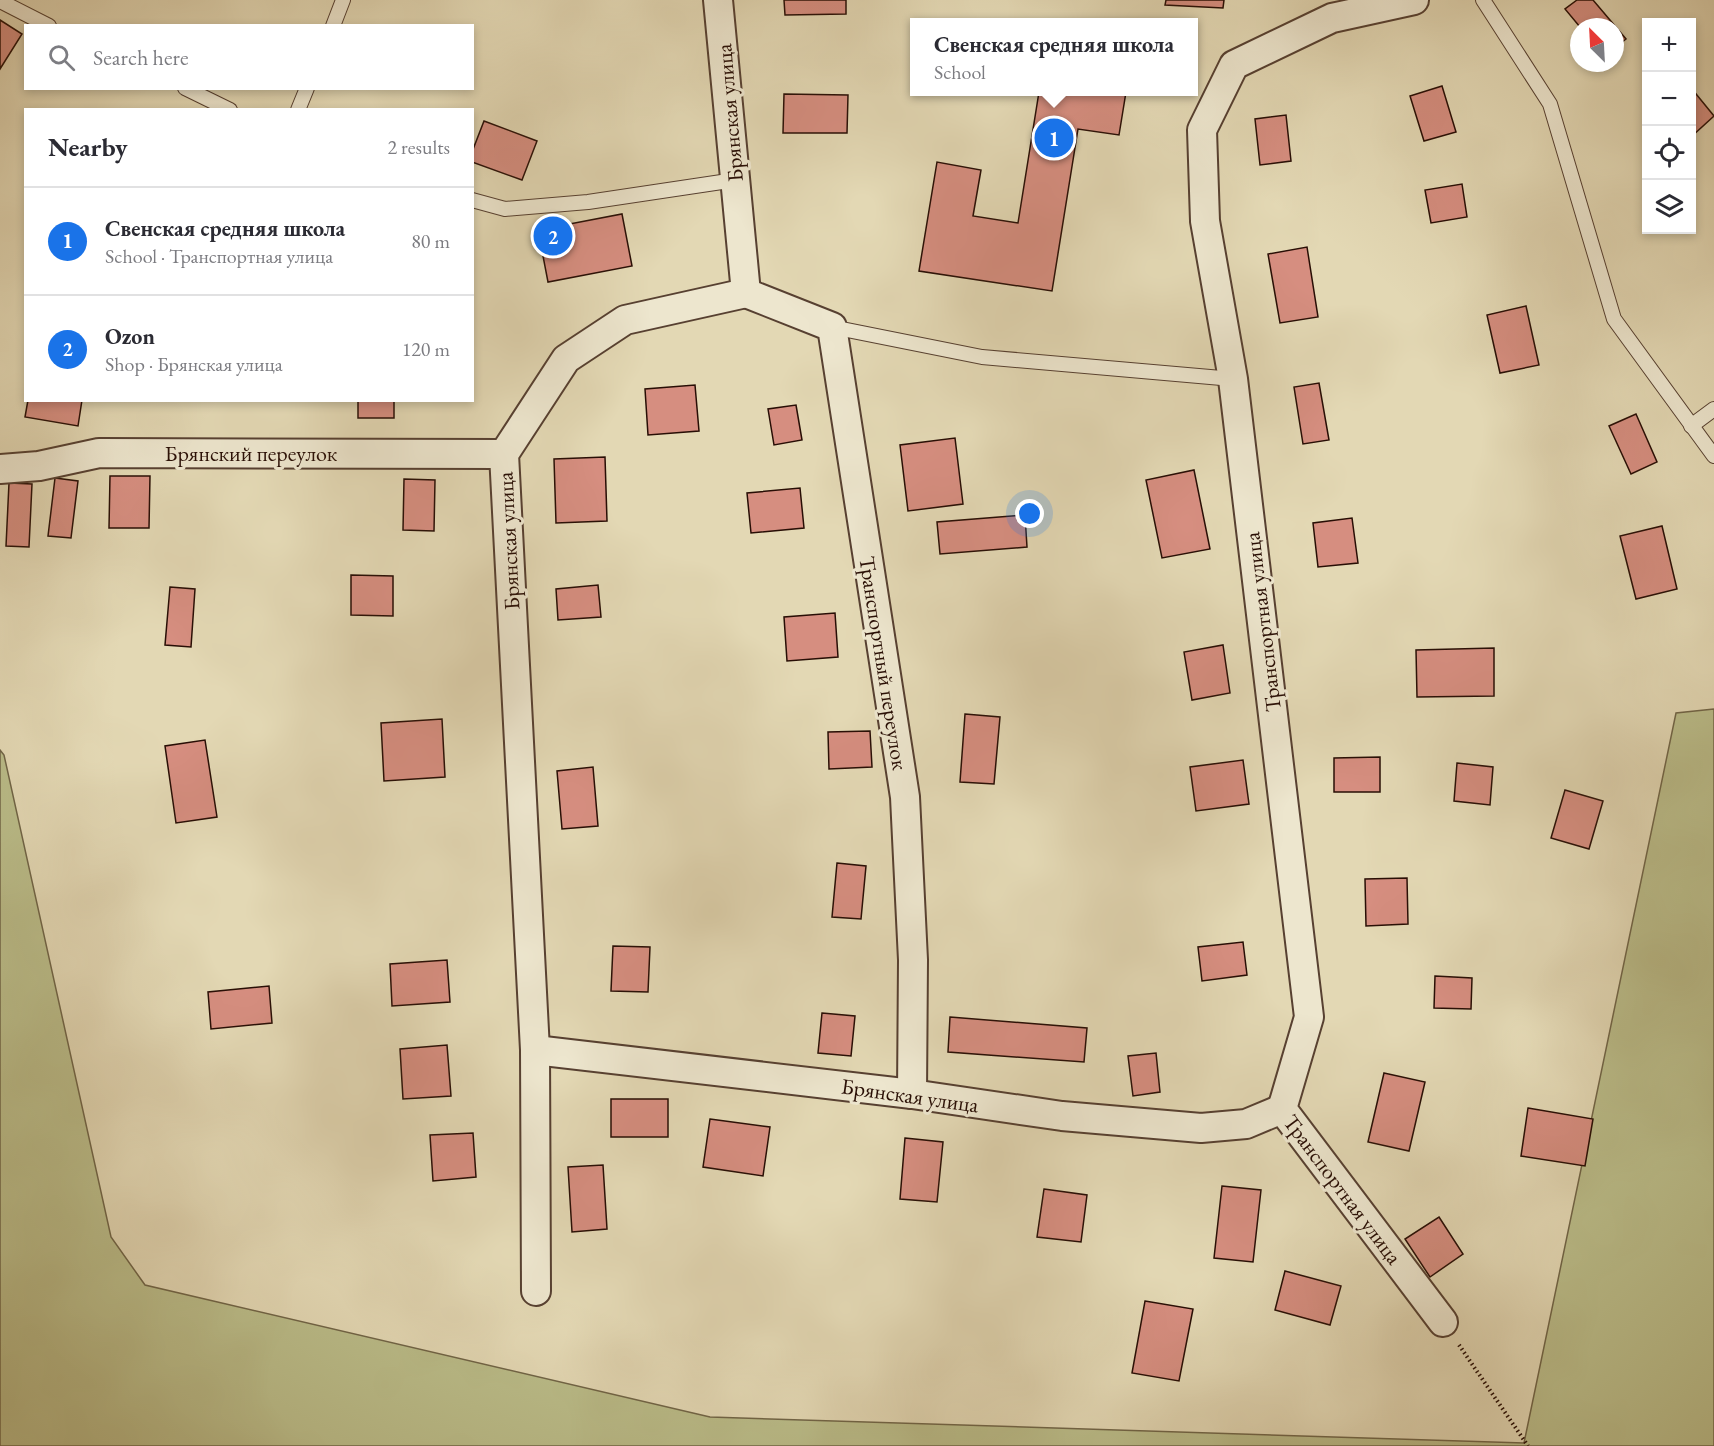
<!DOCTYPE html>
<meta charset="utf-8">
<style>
:root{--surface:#fff;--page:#f7f7f7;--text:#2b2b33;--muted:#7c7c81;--line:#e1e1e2;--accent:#1a73e8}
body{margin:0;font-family:"EB Garamond",serif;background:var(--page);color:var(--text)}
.controls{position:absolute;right:18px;top:18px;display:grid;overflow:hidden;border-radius:0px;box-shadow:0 3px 9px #0003}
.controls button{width:54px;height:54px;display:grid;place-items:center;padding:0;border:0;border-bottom:2px solid var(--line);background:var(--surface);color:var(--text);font:30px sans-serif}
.compass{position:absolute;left:1570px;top:18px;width:54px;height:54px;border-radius:50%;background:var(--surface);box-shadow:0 3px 9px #0003;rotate:336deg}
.you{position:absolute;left:1030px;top:514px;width:21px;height:21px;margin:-15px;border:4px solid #fff;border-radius:50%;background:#1a73e8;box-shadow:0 0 0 9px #1a73e833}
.badge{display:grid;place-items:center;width:39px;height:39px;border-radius:50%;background:var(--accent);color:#fff;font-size:20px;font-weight:700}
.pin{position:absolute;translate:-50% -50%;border:3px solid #fff;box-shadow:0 2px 6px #0006}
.popup{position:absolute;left:910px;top:18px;width:288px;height:78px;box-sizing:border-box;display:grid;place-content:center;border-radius:0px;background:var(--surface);filter:drop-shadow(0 2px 4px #0005);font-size:20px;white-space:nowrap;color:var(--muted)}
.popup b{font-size:22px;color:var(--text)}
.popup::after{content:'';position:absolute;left:50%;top:100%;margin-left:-12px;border:12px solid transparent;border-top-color:var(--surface)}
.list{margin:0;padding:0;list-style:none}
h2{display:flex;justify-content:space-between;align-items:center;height:78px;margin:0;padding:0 24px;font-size:26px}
h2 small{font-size:20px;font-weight:400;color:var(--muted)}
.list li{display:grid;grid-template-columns:39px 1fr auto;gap:18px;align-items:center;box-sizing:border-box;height:108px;padding:0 24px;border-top:2px solid var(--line)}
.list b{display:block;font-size:22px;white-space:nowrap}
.list p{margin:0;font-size:20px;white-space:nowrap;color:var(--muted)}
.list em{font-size:20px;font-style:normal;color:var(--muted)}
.icon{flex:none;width:33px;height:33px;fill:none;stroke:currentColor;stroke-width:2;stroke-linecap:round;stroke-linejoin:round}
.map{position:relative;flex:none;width:1714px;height:1446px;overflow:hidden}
.search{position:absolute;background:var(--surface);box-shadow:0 3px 9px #0003;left:24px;top:24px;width:450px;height:66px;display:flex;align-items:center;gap:15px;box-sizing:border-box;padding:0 21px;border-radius:0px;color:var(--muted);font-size:22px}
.panel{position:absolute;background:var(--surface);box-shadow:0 3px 9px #0003;left:24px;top:108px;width:450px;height:294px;border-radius:0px}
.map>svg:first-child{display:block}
</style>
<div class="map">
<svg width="1714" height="1446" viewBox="0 0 1714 1446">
<rect width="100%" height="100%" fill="#e3d8b4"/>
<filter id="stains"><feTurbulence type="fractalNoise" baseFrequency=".00333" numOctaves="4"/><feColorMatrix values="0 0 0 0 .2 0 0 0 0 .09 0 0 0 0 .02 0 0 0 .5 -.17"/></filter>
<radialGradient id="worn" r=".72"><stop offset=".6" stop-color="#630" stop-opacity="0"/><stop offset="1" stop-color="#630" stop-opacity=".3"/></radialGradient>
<!-- green -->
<path fill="#babc89" stroke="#716547" stroke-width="1.5" d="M1714,709V1446H0V750L4,755L111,1237L145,1285L710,1417L1524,1443L1676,713Z"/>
<!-- building -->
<g fill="#d68e80" stroke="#280e05" stroke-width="1.5">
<path d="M784,0H846V14L785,15Z"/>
<path d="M1166,0H1224L1223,8L1165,5Z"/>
<path d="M1577,0H1593L1626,39L1615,48V27H1580L1565,9Z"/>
<path d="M0,20L22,34L0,69Z"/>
<path d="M1442,86L1456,132L1424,141L1410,96Z"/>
<path d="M1692,89L1714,116L1692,136Z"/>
<path d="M1039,92H1126L1119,135L1078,129L1052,291L919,271L937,162L981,170L973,216L1018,223Z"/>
<path d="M784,94L848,95L847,133H783Z"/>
<path d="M1286,115L1291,161L1260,165L1255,119Z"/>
<path d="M484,121L537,141L522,180L472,162V152Z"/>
<path d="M1462,184L1467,217L1431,223L1425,190Z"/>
<path d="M622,214L632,266L548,282L538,230Z"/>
<path d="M1307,247L1318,317L1280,323L1268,254Z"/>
<path d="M1526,306L1539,365L1500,373L1487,315Z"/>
<path d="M1319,383L1329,440L1303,444L1294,387Z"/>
<path d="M695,385L699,431L648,435L645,389Z"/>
<path d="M28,400H82L78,426L25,417Z"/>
<rect x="358" y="400" width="36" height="18"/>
<path d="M796,405L802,440L774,445L768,409Z"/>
<path d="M1636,414L1657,462L1631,474L1609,426Z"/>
<path d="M955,438L963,504L908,511L900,445Z"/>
<path d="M605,457L607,521L556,523L554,459Z"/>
<path d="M1194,470L1210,549L1162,558L1146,480Z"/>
<path d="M110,476H150L149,528H109Z"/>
<path d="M55,478L78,481L71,538L48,536Z"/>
<path d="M404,479L435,480L434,531L403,530Z"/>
<path d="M9,483L32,484L29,547L6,546Z"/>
<path d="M800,488L804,528L751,533L747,493Z"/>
<path d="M1025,515L1027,547L940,554L937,522Z"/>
<path d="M1352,518L1358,563L1318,567L1313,523Z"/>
<path d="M1662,526L1677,589L1636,599L1620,536Z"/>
<path d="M351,575L393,576V616L351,615Z"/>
<path d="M598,585L601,617L558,620L556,589Z"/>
<path d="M170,587L195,589L191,647L165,645Z"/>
<path d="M835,613L838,657L787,661L784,617Z"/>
<path d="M1223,645L1230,693L1192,700L1184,652Z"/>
<path d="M1494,648V696L1417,697L1416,650Z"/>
<path d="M965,714L1000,717L994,784L960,782Z"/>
<path d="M442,719L445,777L384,781L381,723Z"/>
<path d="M870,731L872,767L829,769L828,732Z"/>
<path d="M205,740L217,817L176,823L165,746Z"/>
<path d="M1380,757V792H1334V758Z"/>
<path d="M1243,760L1249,804L1196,811L1190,767Z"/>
<path d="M1457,763L1493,767L1490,805L1454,801Z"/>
<path d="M593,767L598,826L562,829L557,771Z"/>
<path d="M1565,790L1603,801L1589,849L1551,838Z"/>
<path d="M837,863L866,866L861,919L832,917Z"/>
<path d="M1407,878L1408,924L1366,926L1365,879Z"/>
<path d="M1243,942L1247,975L1202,981L1198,947Z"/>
<path d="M613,946L650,947L648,992L611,991Z"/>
<path d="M447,960L450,1002L392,1006L390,964Z"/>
<path d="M1435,976L1472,978L1471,1009L1434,1008Z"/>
<path d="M269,986L272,1023L211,1029L208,992Z"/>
<path d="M822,1013L855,1016L851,1056L818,1053Z"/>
<path d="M950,1017L1087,1028L1084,1062L948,1052Z"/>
<path d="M447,1045L451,1096L403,1099L400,1049Z"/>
<path d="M1156,1053L1160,1092L1133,1096L1128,1056Z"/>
<path d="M1384,1073L1425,1082L1409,1151L1368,1142Z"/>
<rect x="611" y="1099" width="57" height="38"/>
<path d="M1528,1108L1593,1119L1585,1166L1521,1156Z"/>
<path d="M710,1119L770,1127L763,1176L703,1167Z"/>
<path d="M473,1133L476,1177L433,1181L430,1135Z"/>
<path d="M905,1138L943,1142L937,1202L900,1199Z"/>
<path d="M603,1165L607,1229L572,1232L568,1167Z"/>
<path d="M1222,1186L1261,1190L1253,1262L1214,1258Z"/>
<path d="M1044,1189L1087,1195L1081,1242L1037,1237Z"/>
<path d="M1439,1217L1463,1254L1430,1277L1405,1239Z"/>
<path d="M1285,1271L1341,1286L1330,1325L1275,1310Z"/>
<path d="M1145,1301L1193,1309L1179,1381L1132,1373Z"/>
</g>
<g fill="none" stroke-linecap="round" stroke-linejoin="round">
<!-- service casing -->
<g stroke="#574031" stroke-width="16">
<g id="service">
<path d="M1483,0L1550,104L1614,319L1714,456"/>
<path d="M0,1L49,26"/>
<path d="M333,26L343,0"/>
<path d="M185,88L230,110"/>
<path d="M298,110L307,88"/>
<path d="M472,200L505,209L588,202L735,180"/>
<path d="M832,327L982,357L1233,379"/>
<path d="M1691,426L1714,409"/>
</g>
</g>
<!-- minor casing -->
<g stroke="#574031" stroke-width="32">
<g id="minor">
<path d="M718,0L746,293"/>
<path d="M1414,0L1332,18L1234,65L1202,130L1205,221L1233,379L1309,1017L1282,1109L1443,1322"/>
<path d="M746,293L832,327L905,797L913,960L912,1094"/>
<path d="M0,469L39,466L99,453L504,454"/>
<path d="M535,1050L912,1094L1062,1116L1201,1128L1246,1124L1282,1109"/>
<path d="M536,1291L535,1050L504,454L566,359L625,320L746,293"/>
</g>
</g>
<!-- path -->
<path stroke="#280e05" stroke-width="4" stroke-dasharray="1.5 3" stroke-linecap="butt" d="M1459,1345L1528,1446"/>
<!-- service -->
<use href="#service" stroke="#ede6ce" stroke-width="14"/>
<!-- minor -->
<use href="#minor" stroke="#ede6ce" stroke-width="28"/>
</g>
<g text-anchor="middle" stroke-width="6" stroke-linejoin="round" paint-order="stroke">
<!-- street labels -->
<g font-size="22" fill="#280e05" stroke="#ede6ce">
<text transform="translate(729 113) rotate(-95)" y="8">Брянская улица</text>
<text x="251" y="461">Брянский переулок</text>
<text transform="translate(508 541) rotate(-93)" y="8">Брянская улица</text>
<text transform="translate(1262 622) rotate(-97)" y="8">Транспортная улица</text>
<text transform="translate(884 663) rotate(81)" y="8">Транспортный переулок</text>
<text transform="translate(910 1095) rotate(8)" y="8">Брянская улица</text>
<text transform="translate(1343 1189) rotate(53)" y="8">Транспортная улица</text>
</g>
</g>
<rect width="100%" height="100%" filter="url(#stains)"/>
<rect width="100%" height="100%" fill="url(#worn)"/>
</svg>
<div class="controls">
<button>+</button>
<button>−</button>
<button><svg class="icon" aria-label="locate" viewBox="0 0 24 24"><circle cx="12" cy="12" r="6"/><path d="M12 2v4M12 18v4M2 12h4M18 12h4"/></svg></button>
<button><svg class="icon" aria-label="layers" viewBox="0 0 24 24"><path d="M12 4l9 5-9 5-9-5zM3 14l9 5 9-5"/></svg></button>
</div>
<svg class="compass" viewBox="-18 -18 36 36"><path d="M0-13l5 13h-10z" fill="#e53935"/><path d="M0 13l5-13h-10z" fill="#7c7c81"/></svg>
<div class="you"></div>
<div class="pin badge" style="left:1054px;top:138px">1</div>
<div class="popup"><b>Свенская средняя школа</b>School</div>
<div class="pin badge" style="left:553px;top:236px">2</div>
<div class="search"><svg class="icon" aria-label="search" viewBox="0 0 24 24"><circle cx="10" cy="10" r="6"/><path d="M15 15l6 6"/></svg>Search here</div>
<section class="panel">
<h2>Nearby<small>2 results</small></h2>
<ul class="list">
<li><span class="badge">1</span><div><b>Свенская средняя школа</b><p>School · Транспортная улица</p></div><em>80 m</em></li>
<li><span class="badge">2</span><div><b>Ozon</b><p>Shop · Брянская улица</p></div><em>120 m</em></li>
</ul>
</section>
</div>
